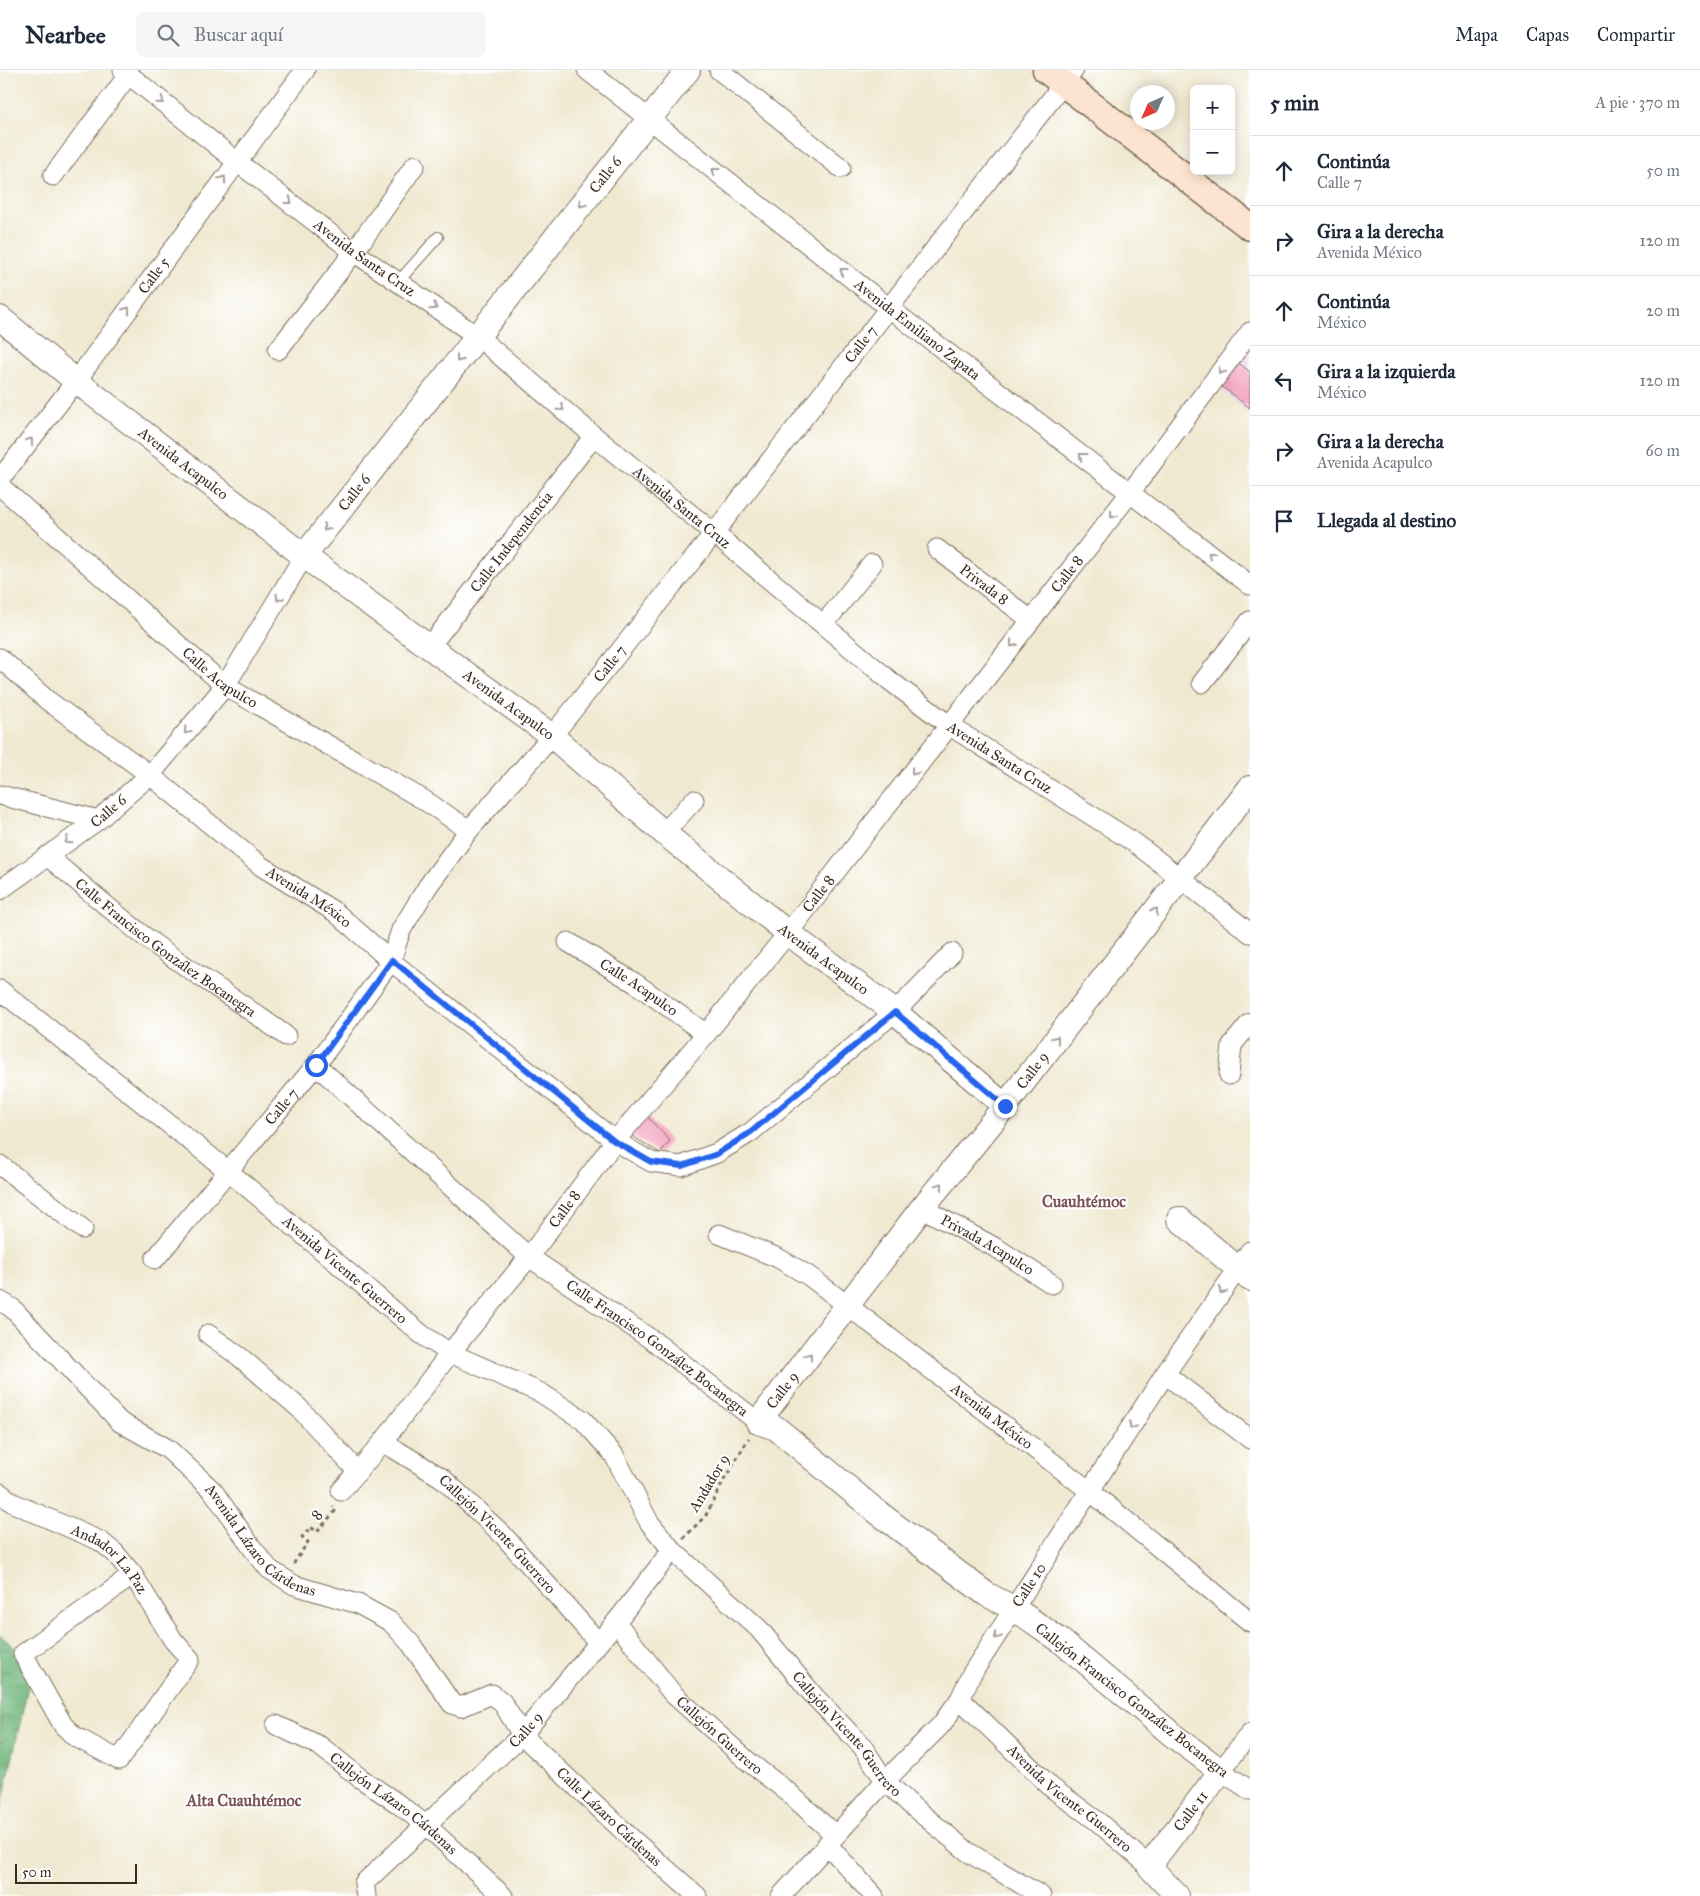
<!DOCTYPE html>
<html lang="es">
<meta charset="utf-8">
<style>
:root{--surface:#fff;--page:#f6f6f7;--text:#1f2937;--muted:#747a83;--line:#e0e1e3}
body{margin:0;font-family:"IM FELL Great Primer",serif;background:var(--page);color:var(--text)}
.controls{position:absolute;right:15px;top:15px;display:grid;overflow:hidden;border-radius:8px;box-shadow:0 2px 12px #0003}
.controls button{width:45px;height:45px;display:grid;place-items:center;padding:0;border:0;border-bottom:1px solid var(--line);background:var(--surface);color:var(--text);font:25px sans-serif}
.compass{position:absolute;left:1130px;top:15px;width:45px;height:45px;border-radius:50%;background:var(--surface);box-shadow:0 2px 12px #0003;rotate:225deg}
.scale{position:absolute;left:15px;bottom:12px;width:122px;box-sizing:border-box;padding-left:5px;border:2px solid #3b2a1e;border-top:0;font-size:14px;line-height:18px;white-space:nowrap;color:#3b2a1e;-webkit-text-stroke:4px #fff;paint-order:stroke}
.stop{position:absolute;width:15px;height:15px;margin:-11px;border:4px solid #2563eb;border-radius:50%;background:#fff}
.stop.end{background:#2563eb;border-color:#fff;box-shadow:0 1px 5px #0008}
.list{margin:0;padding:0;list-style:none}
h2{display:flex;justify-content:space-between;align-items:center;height:65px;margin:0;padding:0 20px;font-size:21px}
h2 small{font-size:16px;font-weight:400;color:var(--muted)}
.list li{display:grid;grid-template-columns:32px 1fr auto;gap:15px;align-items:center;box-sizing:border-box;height:70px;padding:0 20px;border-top:1px solid var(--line)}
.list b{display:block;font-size:19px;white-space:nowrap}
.list p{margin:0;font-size:16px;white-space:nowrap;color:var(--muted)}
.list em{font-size:16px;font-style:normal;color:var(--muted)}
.icon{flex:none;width:28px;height:28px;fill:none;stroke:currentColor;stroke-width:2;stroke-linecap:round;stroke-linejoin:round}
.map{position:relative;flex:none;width:1250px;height:1826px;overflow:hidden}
header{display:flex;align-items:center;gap:30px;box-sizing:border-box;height:70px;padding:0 25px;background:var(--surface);border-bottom:1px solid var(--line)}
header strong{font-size:24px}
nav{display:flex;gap:28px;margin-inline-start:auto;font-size:18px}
.search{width:350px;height:45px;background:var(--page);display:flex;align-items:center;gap:12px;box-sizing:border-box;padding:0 18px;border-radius:8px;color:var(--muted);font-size:19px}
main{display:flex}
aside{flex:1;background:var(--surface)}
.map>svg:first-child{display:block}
</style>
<header>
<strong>Nearbee</strong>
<div class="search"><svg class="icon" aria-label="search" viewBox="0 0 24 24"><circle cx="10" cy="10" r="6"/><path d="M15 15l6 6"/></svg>Buscar aquí</div>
<nav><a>Mapa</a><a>Capas</a><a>Compartir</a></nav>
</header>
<main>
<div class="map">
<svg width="1250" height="1826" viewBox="0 0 1250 1826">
<defs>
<pattern id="forest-crowns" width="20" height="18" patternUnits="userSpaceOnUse" patternTransform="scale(1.25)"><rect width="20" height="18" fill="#72b87d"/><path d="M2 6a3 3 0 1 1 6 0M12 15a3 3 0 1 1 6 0" fill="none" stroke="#5f9666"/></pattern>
</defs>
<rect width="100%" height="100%" fill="#fff"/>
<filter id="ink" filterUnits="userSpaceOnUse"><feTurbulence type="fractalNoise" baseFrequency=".02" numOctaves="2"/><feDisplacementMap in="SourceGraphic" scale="10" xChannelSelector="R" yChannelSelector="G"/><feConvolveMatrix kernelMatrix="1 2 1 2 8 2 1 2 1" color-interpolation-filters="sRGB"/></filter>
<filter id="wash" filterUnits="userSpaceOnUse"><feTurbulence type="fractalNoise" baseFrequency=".0096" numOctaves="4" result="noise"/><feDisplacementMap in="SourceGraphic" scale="20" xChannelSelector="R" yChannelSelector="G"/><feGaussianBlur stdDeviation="1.12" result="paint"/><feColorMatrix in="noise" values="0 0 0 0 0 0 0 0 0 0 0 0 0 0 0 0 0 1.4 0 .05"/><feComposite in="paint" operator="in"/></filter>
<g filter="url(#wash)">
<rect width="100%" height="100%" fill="#f0e9d1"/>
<!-- built -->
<path fill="#eed0e8" d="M1250,268V343L1214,315Z"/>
<!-- forest -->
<path fill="url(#forest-crowns)" stroke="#56714e" d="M0,1565L33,1594L0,1744Z"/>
<g id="blocks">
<!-- building -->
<g fill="#f49ebc">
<path d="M1235,290L1250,302V338L1217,313Z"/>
<path d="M644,1043L670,1071L660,1083L627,1063Z"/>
</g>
</g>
</g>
<g filter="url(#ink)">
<use href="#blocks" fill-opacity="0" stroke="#7a6d5d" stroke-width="1"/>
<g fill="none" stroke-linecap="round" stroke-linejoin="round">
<!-- service casing -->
<g stroke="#7a6d5d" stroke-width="12">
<path id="service" d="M398,212L438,167"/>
</g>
<!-- minor casing -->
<g stroke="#7a6d5d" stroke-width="21">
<g id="minor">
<path id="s1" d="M123,0L236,91L354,182L477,266L594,366L714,463L889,610L950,656L1135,773L1250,863"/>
<path id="s2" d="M587,0L889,238L1250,515"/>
<path d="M719,0L841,98"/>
<path d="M53,106L129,4"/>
<path d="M278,280L354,182L415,95"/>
<path id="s3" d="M0,409L76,311L305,0"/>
<path id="s4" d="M0,416L225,616L424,730L469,760"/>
<path id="s5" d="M937,479L1031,550"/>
<path d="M824,554L872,494"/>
<path id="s6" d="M430,576L594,366"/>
<path id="s7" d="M0,588L47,630L150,705L261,796L335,842L391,891L615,1071L651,1092L681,1096L717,1083L751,1062L895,942L952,883"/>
<path d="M1202,613L1250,551"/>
<path d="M0,725L98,750"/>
<path d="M664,763L694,730"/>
<path id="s8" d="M47,786C81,814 114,843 149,870C194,904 242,933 286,966"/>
<path id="s9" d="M0,820L98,750L150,705L225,616L304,486"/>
<path id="s10" d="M568,872L635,913L706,964"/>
<path id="s11" d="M0,920L227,1100L421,1264L450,1283L541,1323L583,1350L614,1385L649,1452L672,1480L759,1559L814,1626L862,1676L885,1711L912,1736L968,1782L1041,1826"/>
<path id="s12" d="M316,995L529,1187L655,1272L758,1352"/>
<path d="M1229,1005L1232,975L1250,953"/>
<path d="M0,1095L83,1159"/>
<path id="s13" d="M922,1138L998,1179L1052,1214"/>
<path id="s14" d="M719,1164L778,1188L809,1206L1091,1422L1250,1552"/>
<path id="s15" d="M155,1189L316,995L391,891L401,860L428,816L469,760L552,666L714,463L1074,0"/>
<path id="s16" d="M0,1231L12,1238L120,1352L168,1379L213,1421L253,1479L269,1499L294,1515L358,1534L391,1552L411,1574L452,1634L461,1637L492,1624L502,1632L522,1665L634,1771L697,1826"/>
<path d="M208,1264L240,1287L299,1338L358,1402"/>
<path d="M1165,1304L1250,1369"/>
<path id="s17" d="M383,1372L442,1408L503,1465L598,1572"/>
<path id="s18" d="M341,1421L383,1372L450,1283L529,1187L615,1071L706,964L788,863L1130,423L1250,262"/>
<path id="s19" d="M0,1423L13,1433L100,1471L115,1483L133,1505L173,1570L190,1589L119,1690L74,1666L63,1655L23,1584L133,1505"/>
<path id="s20" d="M616,1552L673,1624L750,1693L788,1722L835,1765"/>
<path id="s21" d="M960,1629L1052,1718L1097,1751L1149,1796"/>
<path id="s22" d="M276,1655L320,1676L360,1708L397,1733L427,1756L503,1826"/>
<path d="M1250,1663L1221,1701L1250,1720"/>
<path d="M827,1774L874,1826"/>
<path id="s23" d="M366,1826L364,1813L522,1665L616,1552L672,1480"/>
<path id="s24" d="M781,1826L885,1711L941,1655L960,1629L971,1605L1165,1304L1250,1181"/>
</g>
</g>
<!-- tertiary casing -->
<g stroke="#7a6d5d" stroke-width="26">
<g id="tertiary">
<path id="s25" d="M0,248L76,311L304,486L552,666L664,763L788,863L895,942L1005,1036"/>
<path id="s26" d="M304,486L688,0"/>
<path d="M1179,1149L1250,1209"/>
<path id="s27" d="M1177,1826L1149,1796L1221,1701L1175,1667L1061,1571L1015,1539L986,1524L876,1441L776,1358L758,1352L922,1138L1005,1036L1250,718"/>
</g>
</g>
<!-- secondary casing -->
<g stroke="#7a6d5d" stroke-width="29">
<path id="secondary" d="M1046,0L1250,157"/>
</g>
<!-- path -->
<g stroke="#7a6d5d" stroke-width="3" stroke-dasharray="4 4" stroke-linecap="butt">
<path d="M683,1469L706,1445L724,1410L749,1368"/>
<path d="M293,1493H294L308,1472L302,1467L311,1457L317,1462L336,1440L333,1437"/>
</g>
<!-- service -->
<use href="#service" stroke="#fff" stroke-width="10"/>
<!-- minor -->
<use href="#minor" stroke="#fff" stroke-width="19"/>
<!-- tertiary -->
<use href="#tertiary" stroke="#fff" stroke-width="24"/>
<!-- secondary -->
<use href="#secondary" stroke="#fde4d0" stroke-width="26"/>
</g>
<!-- one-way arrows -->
<defs><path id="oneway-chevron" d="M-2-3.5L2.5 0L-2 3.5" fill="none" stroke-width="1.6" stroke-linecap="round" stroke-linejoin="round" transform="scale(1.25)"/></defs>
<g stroke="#a79f9a">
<use href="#oneway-chevron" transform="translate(161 31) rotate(39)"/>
<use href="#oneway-chevron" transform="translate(715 101) rotate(-142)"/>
<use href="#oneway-chevron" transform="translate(223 109) rotate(-54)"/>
<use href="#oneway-chevron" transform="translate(289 131) rotate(38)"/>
<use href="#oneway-chevron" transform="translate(582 134) rotate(128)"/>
<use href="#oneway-chevron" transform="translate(843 201) rotate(-142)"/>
<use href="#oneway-chevron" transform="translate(434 237) rotate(34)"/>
<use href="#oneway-chevron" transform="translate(127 240) rotate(-54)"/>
<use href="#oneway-chevron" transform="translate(459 289) rotate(128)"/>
<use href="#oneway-chevron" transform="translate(1221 301) rotate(127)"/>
<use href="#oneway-chevron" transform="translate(561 338) rotate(41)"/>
<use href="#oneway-chevron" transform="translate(30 371) rotate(-52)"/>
<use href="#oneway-chevron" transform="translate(1082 386) rotate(-142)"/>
<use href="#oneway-chevron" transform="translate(1113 445) rotate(128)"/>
<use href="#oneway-chevron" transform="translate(326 458) rotate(128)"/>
<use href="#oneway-chevron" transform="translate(1211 485) rotate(-143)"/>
<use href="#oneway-chevron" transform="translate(279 528) rotate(121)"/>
<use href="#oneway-chevron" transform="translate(1013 574) rotate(128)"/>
<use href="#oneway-chevron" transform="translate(187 661) rotate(130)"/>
<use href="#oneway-chevron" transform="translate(914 702) rotate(128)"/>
<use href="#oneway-chevron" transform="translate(68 771) rotate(145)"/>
<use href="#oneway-chevron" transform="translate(1155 841) rotate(-52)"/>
<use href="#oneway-chevron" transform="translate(1056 969) rotate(-52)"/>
<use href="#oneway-chevron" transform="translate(940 1116) rotate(-51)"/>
<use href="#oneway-chevron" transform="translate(1222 1221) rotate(124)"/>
<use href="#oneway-chevron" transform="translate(809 1286) rotate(-53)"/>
<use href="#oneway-chevron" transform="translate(1132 1356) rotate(122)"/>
<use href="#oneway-chevron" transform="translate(997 1566) rotate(124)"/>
</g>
</g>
<g fill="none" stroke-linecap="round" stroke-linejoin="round" filter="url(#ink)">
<!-- route -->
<path stroke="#2563eb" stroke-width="6" d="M316,995L392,890L614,1071L651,1092L682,1096L717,1084L751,1062L895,942L1005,1036"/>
</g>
<g text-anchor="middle" stroke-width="4" stroke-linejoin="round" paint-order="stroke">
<!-- street labels -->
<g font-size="15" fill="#3b2a1e" stroke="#fff">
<text dy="5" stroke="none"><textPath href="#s26" startOffset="486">Calle 6</textPath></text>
<text dy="5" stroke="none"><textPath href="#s1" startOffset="306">Avenida Santa Cruz</textPath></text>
<text dy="5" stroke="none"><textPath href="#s3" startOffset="255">Calle 5</textPath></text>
<text dy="5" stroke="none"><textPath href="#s2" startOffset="420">Avenida Emiliano Zapata</textPath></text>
<text dy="5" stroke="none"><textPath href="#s15" startOffset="1158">Calle 7</textPath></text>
<text dy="5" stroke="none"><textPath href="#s25" startOffset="234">Avenida Acapulco</textPath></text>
<text dy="5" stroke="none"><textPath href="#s26" startOffset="81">Calle 6</textPath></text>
<text dy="5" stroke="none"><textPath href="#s1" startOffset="710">Avenida Santa Cruz</textPath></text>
<text dy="5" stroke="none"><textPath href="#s6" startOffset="132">Calle Independencia</textPath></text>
<text dy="5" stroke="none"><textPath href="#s18" startOffset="1170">Calle 8</textPath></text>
<text dy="5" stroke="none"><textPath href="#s5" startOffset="59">Privada 8</textPath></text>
<text dy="5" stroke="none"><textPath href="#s15" startOffset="752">Calle 7</textPath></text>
<text dy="5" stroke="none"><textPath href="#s4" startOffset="292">Calle Acapulco</textPath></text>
<text dy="5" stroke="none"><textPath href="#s25" startOffset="639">Avenida Acapulco</textPath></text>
<text dy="5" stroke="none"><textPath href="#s1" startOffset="1115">Avenida Santa Cruz</textPath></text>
<text dy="5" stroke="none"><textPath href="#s9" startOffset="134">Calle 6</textPath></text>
<text dy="5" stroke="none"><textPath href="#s18" startOffset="765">Calle 8</textPath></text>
<text dy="5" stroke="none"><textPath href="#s7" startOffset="391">Avenida México</textPath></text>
<text dy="5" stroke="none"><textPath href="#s8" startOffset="150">Calle Francisco González Bocanegra</textPath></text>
<text dy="5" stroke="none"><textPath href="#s25" startOffset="1044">Avenida Acapulco</textPath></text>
<text dy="5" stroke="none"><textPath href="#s10" startOffset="84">Calle Acapulco</textPath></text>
<text dy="5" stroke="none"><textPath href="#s27" startOffset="1188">Calle 9</textPath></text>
<text dy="5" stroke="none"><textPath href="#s15" startOffset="198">Calle 7</textPath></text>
<text dy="5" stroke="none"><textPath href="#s18" startOffset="360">Calle 8</textPath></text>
<text dy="5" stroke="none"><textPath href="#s13" startOffset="75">Privada Acapulco</textPath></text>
<text dy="5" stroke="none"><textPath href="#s11" startOffset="444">Avenida Vicente Guerrero</textPath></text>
<text dy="5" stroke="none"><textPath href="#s12" startOffset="444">Calle Francisco González Bocanegra</textPath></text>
<text dy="5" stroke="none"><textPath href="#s27" startOffset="782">Calle 9</textPath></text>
<text dy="5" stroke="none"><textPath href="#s14" startOffset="330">Avenida México</textPath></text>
<text transform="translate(709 1413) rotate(-59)" y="5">Andador 9</text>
<text transform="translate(317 1445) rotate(-50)" y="5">8</text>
<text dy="5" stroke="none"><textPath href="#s17" startOffset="148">Callejón Vicente Guerrero</textPath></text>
<text dy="5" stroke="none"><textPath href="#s16" startOffset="358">Avenida Lázaro Cárdenas</textPath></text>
<text dy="5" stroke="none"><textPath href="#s19" startOffset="130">Andador La Paz</textPath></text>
<text dy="5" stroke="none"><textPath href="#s24" startOffset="400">Calle 10</textPath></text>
<text transform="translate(1132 1630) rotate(38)" y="5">Callejón Francisco González Bocanegra</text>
<text dy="5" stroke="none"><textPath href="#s23" startOffset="236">Calle 9</textPath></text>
<text dy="5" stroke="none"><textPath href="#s11" startOffset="1141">Callejón Vicente Guerrero</textPath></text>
<text dy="5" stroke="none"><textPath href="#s20" startOffset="154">Callejón Guerrero</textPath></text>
<text dy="5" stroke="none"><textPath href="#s21" startOffset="148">Avenida Vicente Guerrero</textPath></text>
<text dy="5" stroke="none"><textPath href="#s22" startOffset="142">Callejón Lázaro Cárdenas</textPath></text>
<text dy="5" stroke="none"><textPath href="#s27" startOffset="110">Calle 11</textPath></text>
<text dy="5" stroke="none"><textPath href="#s16" startOffset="834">Calle Lázaro Cárdenas</textPath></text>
</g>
<!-- neighbourhood labels -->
<g font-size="16" font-weight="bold" fill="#7c5355" stroke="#fff">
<text x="1084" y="1137">Cuauhtémoc</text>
<text x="244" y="1736">Alta Cuauhtémoc</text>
</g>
</g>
</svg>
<div class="controls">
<button>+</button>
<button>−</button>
</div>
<svg class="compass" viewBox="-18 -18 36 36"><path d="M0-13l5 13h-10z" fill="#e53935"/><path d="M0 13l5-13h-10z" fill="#747a83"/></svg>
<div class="scale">50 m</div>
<div class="stop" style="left:316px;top:995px"></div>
<div class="stop end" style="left:1005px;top:1036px"></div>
</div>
<aside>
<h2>5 min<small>A pie · 370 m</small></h2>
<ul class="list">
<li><svg class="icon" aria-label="ahead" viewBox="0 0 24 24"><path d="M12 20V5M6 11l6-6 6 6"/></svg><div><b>Continúa</b><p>Calle 7</p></div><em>50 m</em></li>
<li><svg class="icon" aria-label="right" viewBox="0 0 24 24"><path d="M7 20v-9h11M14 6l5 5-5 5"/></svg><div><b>Gira a la derecha</b><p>Avenida México</p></div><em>120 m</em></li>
<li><svg class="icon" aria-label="ahead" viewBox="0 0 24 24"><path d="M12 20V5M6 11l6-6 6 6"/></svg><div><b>Continúa</b><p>México</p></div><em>20 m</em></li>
<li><svg class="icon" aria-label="left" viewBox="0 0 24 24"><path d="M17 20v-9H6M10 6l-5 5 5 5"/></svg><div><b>Gira a la izquierda</b><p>México</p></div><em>120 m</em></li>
<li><svg class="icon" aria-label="right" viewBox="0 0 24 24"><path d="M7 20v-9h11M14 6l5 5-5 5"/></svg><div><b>Gira a la derecha</b><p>Avenida Acapulco</p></div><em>60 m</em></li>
<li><svg class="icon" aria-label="arrive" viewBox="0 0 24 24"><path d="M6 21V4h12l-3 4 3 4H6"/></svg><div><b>Llegada al destino</b></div></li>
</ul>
</aside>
</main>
